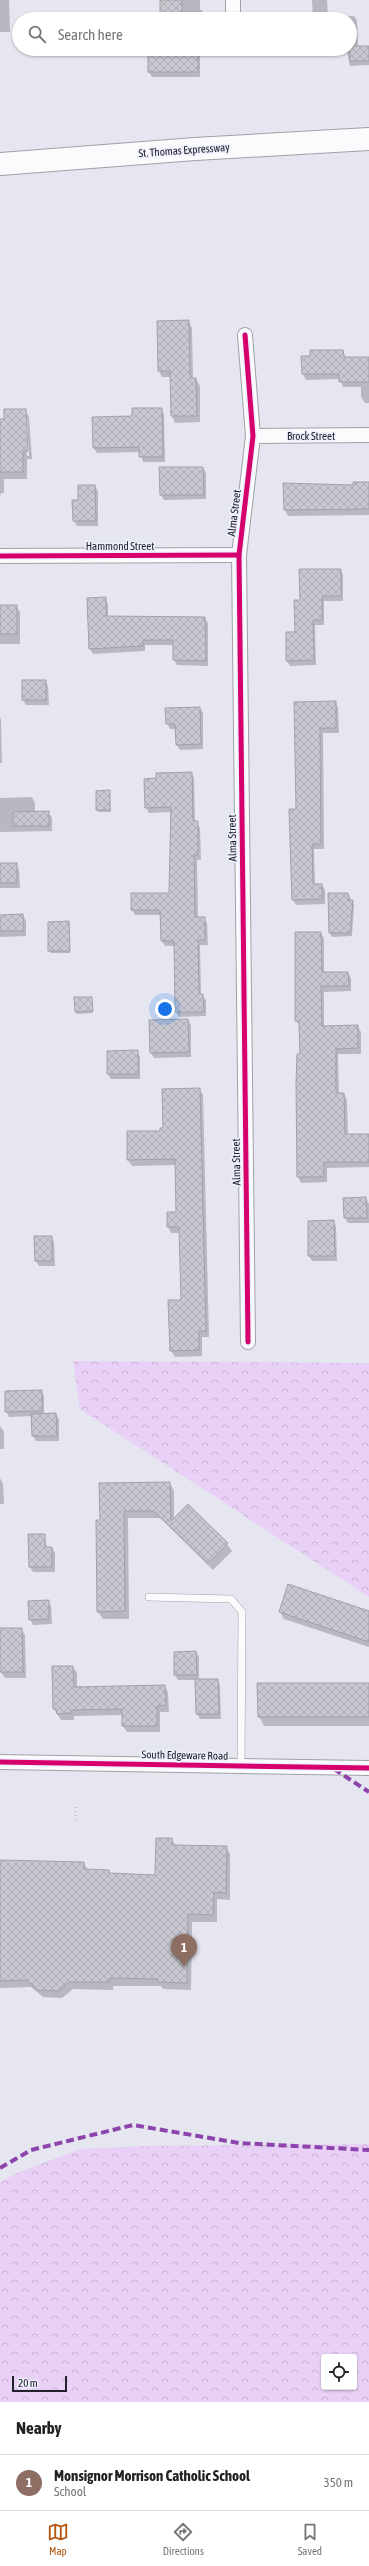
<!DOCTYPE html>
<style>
:root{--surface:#fff;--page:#f6f6f6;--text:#222;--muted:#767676;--line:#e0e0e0;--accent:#b45309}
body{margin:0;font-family:"Asap Condensed",sans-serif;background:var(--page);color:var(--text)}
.controls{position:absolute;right:12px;bottom:12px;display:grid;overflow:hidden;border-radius:4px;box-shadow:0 1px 3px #0004}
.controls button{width:36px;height:36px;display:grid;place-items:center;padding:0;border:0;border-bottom:1px solid var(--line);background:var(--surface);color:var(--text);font:20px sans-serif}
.scale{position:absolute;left:12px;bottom:10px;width:55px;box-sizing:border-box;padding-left:4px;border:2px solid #212229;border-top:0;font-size:11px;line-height:14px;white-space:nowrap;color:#212229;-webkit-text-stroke:3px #eef0ff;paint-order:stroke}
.you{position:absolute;left:165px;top:1009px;width:14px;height:14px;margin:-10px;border:3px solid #fff;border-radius:50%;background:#1a73e8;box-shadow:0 0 0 6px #1a73e833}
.badge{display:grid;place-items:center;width:26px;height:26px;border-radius:50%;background:var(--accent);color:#fff;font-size:13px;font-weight:700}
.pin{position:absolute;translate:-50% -33px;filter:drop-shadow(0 1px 2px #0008)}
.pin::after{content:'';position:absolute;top:21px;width:14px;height:12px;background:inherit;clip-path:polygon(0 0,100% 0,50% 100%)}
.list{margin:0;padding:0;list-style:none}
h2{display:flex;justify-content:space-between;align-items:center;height:52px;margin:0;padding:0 16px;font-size:17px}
h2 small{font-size:13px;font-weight:400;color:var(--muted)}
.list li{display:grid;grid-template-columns:26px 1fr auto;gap:12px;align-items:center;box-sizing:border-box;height:56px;padding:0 16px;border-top:1px solid var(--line)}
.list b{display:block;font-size:15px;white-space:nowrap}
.list p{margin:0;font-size:13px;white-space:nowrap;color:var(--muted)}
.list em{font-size:13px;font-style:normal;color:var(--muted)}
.icon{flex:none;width:22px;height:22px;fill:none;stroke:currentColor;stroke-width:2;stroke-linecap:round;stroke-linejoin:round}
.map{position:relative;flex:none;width:369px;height:2402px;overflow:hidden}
.search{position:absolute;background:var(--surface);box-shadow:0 1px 3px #0004;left:12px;right:12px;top:12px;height:44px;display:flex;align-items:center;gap:10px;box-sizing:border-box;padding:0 14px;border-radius:22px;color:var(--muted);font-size:15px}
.sheet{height:108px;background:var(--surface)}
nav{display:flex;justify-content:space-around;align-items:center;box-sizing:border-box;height:56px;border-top:1px solid var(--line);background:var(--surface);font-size:11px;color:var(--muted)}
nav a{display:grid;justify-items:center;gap:2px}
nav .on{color:var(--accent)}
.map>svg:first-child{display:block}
</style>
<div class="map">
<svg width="369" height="2402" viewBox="0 0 369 2402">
<defs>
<pattern id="forest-crowns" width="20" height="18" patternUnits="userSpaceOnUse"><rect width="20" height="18" fill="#e9d0f7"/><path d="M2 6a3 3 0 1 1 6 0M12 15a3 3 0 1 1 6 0" fill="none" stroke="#c8b2d4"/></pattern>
<pattern id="building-cross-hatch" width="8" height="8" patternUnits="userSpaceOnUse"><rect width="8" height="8" fill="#c9c8d0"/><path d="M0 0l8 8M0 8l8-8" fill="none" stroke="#acacb3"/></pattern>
</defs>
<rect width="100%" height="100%" fill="#e5e6f0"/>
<!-- forest -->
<g fill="url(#forest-crowns)" fill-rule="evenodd">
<path d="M73,1361L369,1363V1597L80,1409Z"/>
<path d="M369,2144V2402H0V2182L19,2172L81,2149L144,2146ZM324,2357H354V2387H324Z"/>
</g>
<!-- shadow -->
<g fill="#0003" fill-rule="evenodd">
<path d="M0,0H9L10,32H0Z"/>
<path d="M161,0H200V10H202L206,19H161Z"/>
<path d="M306,0H327L328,17L354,16L357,21L358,47L369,48V65L350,66L347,52L316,53L314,49H350V19H313L312,0Z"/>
<path d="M149,49H200V77H152L149,72Z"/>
<path d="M188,321L192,328L193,379H196L200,386V422L175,423L172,416L171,377H162L159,371Z"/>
<path d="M343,351L346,358H369V403H365L361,397V387H343L340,379L306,380L303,374Z"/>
<path d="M161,409L164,414L165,462H143L140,452L97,453L94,448L133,417Z"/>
<path d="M25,410L29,417L32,459H27V479H4V493H1L0,497V454ZM25,416H27L29,456H27Z"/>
<path d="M203,468L206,473V499L164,500L161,495Z"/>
<path d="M369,483V515L288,516L285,510Z"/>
<path d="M95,486L98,491V526H77L74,521L79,501Z"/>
<path d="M340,570L343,575V601H324V625H315L316,665L290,666L287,661L296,633L301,601Z"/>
<path d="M105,598L108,604V617L204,618L208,623V666L177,665L174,660V645H145V651L93,654L90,649Z"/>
<path d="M0,606H16L20,612V644H0Z"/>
<path d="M45,681L48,686L49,705H26L23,700Z"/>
<path d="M335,702L338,707L339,733H323L324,849H314L315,885H322L325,890V904L296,905L293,900L297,810L295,703Z"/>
<path d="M200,708L203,713V749L180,750L177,745L176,729H170L167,723Z"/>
<path d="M0,717L1,720L2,763H0Z"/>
<path d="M191,773L194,778L195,822L200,828L201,860H197L198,918H204L207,923L208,945H200L201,995L206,1000V1016L179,1017L176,1012L175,946H165L162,941V915H135L132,910V894H170L172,812L149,813L146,807Z"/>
<path d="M109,791L111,812H98L97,809Z"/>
<path d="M0,795V798L32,797L35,803V812H48L52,818V831L0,832Z"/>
<path d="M0,864H16L19,870L20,888H0Z"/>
<path d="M348,894L354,905L352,936L332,937L330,933Z"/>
<path d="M23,915L26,921V936L0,937V916Z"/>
<path d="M69,922L70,953H51L49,951Z"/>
<path d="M321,933L324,939V973H348L351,978V991L324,992V1027L357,1026L361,1032V1054H338L339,1094H344L347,1100L348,1135H369V1167L327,1168V1182L301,1183L298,1177V1055H301L300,1026L296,1021Z"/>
<path d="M92,998L93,1013L77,1014L76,1011Z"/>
<path d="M188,1020L191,1025V1057L154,1058L151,1053Z"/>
<path d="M137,1051L140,1057V1079H111L108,1074V1052Z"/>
<path d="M199,1089L203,1095L209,1337H202V1356L175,1357L171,1351L182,1301L180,1233H171L168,1227V1213H177L176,1165L132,1166L128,1160L164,1129Z"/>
<path d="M366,1198L369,1204V1223H348L345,1218Z"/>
<path d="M333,1221L336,1226L337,1261H312L309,1256V1222Z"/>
<path d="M51,1237L54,1242L55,1266H39L36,1261Z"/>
<path d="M41,1391L44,1396V1414H56L59,1419V1441H36L33,1436L32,1416L9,1417L6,1411Z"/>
<path d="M0,1426L4,1432V1449H0Z"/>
<path d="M0,1478L3,1484L4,1504H0Z"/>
<path d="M170,1483L174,1491V1519L227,1544L232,1551L213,1570L160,1518H128L129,1619H103L98,1612L101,1521Z"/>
<path d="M29,1535H44L47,1548H52L55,1553V1572H33L30,1567Z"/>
<path d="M48,1601L51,1606L52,1624L33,1625L30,1619Z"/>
<path d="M280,1612H369V1647L284,1619Z"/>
<path d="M0,1622V1629H21L25,1635L26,1678H5L1,1672Z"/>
<path d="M196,1652L199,1657V1680H217L220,1685L221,1719H200L197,1714L196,1680H178L175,1675Z"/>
<path d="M73,1667L77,1673V1688L165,1686L168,1693L169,1712H160V1732H127L123,1726V1715L74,1716V1720H61L54,1709Z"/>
<path d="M369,1684V1726H264L259,1716Z"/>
<path d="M171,1839L176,1846L226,1847L230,1854V1900L217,1899V1922H192L191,1990L163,1989L161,1986H113V1990L73,1989L62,1998L43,1997L31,1987L0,1988V1861L84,1863L88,1870L108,1871L110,1874L156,1876Z"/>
</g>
<!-- building -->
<g fill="url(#building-cross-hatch)" stroke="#a1a1a8">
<rect x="160" y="0" width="22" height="19"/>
<rect x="350" y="46" width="19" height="15"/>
<rect x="148" y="49" width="50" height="23"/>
<path d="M189,320L190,378H196L197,416H171L170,371H158L157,321Z"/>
<path d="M310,350H343L344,357H369V382H339V374H302L301,356H310Z"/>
<path d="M132,408H162L163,457H139V447L93,448L92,417L132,416Z"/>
<path d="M4,409H26L28,451H23V472H0V419H4Z"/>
<path d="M159,467H203L204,495H160Z"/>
<path d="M353,482H369V509L284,510L283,483L353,485Z"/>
<path d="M78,485H95L96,521H73L72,500H78Z"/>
<path d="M299,569H341V596H322V620H313L314,660L286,661V632H295L294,600H300Z"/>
<path d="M106,597V616L205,617L206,661L173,660V640H143V646L89,649L87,598Z"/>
<rect x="0" y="605" width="17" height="29"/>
<rect x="22" y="680" width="24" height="20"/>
<path d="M336,701V728H320L321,844H312L313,884H322V899L292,900L289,809H296L294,702Z"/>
<path d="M200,707L201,744L176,745L175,724H166L165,708Z"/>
<path d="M192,772L193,821H198V855H194L195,917H205V940H198L199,994H203L204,1012H175L174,941H161L160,910H131V893H169L171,807L145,808L144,779L156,778V773Z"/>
<path d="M110,790V810H96V791Z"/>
<path d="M49,811V826H13V812Z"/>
<rect x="0" y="863" width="17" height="20"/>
<path d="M328,893H348L349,900H353L350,933H329Z"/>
<path d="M23,914L24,931H0V915Z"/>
<path d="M69,921L70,951H48V922Z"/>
<path d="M295,932H321L322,972H348L349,986H321L322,1026L358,1025V1048L336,1049V1093H344L345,1134H369V1162H324V1177H297L296,1082L297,1054H300L299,1021H295Z"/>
<path d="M74,997H92L93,1011L75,1012Z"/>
<path d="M188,1019L189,1052L150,1053L149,1020Z"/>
<path d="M138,1050V1074H107V1051Z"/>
<path d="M200,1088L206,1331H199V1350L170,1351L168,1300H181L179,1227H167V1212H176L175,1159L127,1160V1131H160V1128H163L162,1089Z"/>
<path d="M366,1197L367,1218H344L343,1198Z"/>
<path d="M334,1220L335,1256H308V1221Z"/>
<path d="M34,1236H52V1261H35Z"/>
<path d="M42,1390V1411L5,1412V1391Z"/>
<path d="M56,1413L57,1436H32L31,1414Z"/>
<path d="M170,1482L171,1521L188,1504L228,1543L208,1563L154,1511H124L125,1611L97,1612L96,1520H100L99,1483Z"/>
<path d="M28,1534H45V1547H52V1567H29Z"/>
<path d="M288,1584L369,1611V1642L279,1612Z"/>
<path d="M49,1600V1619L29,1620L28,1601Z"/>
<path d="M0,1628H22L23,1672H0Z"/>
<path d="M196,1651L197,1675H174V1652Z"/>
<path d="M52,1666H73L74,1687L165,1685L166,1705L157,1706V1726H122V1709L71,1710V1713L57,1714L56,1709H53Z"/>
<path d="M195,1679H218L219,1714H196Z"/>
<path d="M257,1683H369V1717H258Z"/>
<path d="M156,1838H172L173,1845L227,1846L226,1893L214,1892L213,1915L188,1914L187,1983L158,1982V1979L110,1978V1982H69L58,1991L38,1990L26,1980L0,1981V1860L84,1862V1869L109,1870V1873L155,1875Z"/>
</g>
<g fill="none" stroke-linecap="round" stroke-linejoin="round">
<!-- service casing -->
<g stroke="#a0a1a8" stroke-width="8">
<path id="service" d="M149,1597L231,1599L242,1612L241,1766"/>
</g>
<!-- minor casing -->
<g stroke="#a0a1a8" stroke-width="16">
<g id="minor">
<path d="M233,19V0"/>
<path d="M245,335L253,436L239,555L248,1342"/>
<path d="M253,436L369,435"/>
<path d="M0,556L239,555"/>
<path d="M0,1762L369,1768"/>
</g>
</g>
<!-- motorway casing -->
<g stroke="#a0a1a8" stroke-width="24">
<path id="motorway" d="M0,164L195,149L369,139"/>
</g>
<!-- path -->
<path stroke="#c7c8cd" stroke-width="2.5" stroke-dasharray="1 3" stroke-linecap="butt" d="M75,1820L76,1805"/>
<!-- service -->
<use href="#service" stroke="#fbfbfd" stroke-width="7"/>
<!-- minor -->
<use href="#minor" stroke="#fbfbfd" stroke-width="14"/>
<!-- motorway -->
<use href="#motorway" stroke="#fbfbfd" stroke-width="22"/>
<!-- quiet -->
<g stroke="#8e44ad" stroke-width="4" stroke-dasharray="8 4" stroke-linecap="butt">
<path d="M334,1769L369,1792"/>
<path d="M0,2168L31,2150L133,2125L239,2143L369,2150"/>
</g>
<!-- cycleway casing -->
<g stroke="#eef0ff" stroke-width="8">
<g id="cycleway">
<path d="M245,335L253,436L239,555L248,1342"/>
<path d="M0,556L239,555"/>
<path d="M0,1762L369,1768"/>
</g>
</g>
<!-- cycleway -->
<use href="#cycleway" stroke="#d6006c" stroke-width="5"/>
</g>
<g text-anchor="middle" stroke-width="3" stroke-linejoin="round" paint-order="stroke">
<!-- street labels -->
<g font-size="11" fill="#212229" stroke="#eef0ff">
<text transform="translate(184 150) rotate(-4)" y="4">St. Thomas Expressway</text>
<text x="311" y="440">Brock Street</text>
<text transform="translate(234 513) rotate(-83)" y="4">Alma Street</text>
<text x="120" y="550">Hammond Street</text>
<text transform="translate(232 838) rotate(-91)" y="4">Alma Street</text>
<text transform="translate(236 1162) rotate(-91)" y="4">Alma Street</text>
<text transform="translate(185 1755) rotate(1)" y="4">South Edgeware Road</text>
</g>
</g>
</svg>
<div class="controls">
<button><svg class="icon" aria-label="locate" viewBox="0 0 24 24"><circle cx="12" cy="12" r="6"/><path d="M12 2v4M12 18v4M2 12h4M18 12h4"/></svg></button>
</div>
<div class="scale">20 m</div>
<div class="you"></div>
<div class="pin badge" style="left:184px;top:1967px;background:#8d6e63">1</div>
<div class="search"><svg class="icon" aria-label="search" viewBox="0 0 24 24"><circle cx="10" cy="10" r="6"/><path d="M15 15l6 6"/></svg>Search here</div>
</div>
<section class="sheet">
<h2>Nearby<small></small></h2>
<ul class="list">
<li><span class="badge" style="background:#8d6e63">1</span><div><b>Monsignor Morrison Catholic School</b><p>School</p></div><em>350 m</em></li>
</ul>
</section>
<nav>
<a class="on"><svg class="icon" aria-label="map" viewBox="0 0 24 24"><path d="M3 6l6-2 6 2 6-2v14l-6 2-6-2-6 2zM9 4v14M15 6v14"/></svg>Map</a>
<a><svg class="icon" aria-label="directions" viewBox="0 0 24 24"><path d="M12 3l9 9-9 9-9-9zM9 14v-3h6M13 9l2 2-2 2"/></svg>Directions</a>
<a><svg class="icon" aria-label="saved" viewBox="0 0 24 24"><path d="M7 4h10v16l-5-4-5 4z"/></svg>Saved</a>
</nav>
